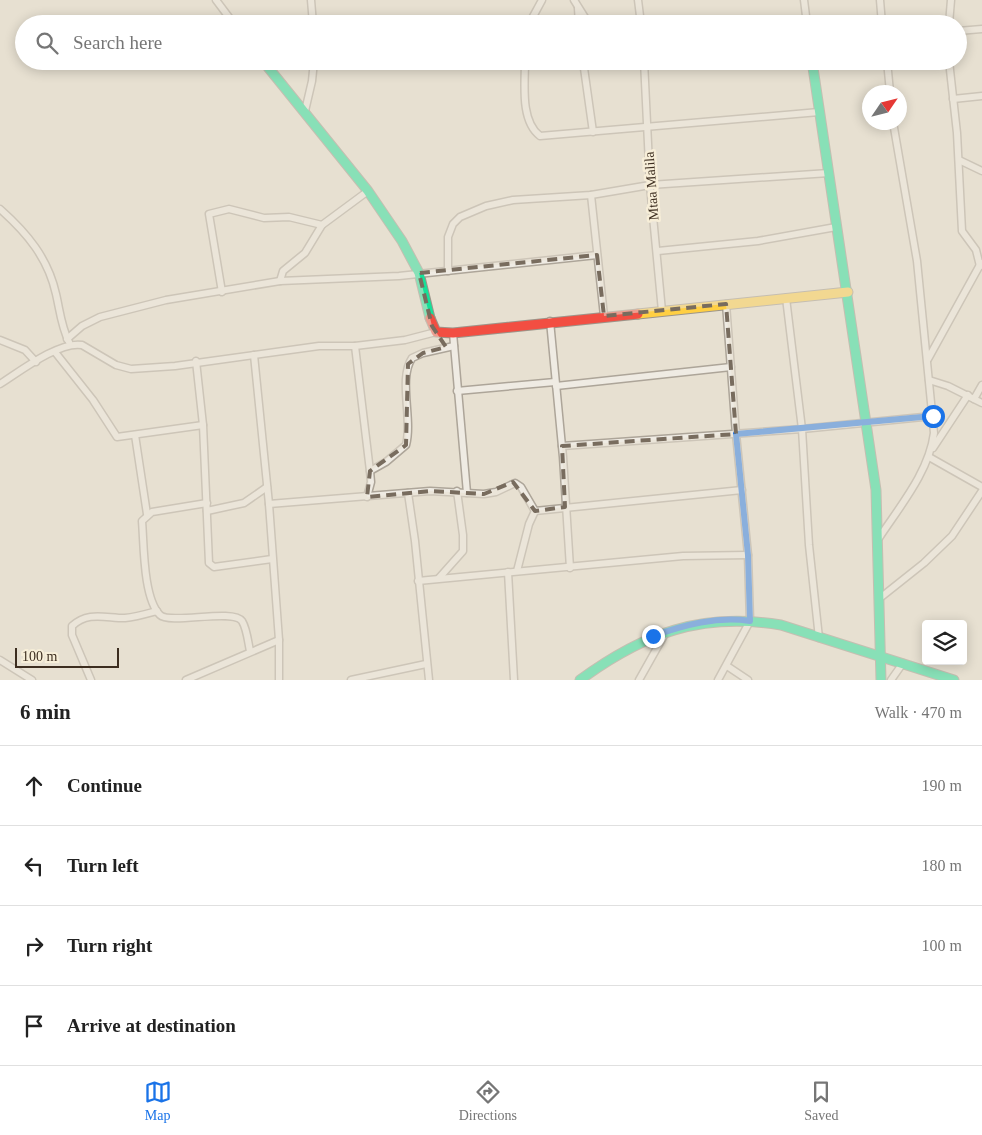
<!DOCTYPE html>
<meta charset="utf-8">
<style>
:root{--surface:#fff;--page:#f6f6f6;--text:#222;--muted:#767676;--line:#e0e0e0;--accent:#1a73e8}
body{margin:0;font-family:Georgia,serif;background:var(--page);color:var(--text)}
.controls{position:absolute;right:15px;bottom:15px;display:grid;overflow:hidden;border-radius:5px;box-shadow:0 2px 12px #0003}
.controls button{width:45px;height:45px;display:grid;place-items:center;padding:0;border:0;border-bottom:1px solid var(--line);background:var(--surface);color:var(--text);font:25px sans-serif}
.compass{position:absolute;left:862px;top:85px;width:45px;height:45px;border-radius:50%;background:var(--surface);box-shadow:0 2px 12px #0003;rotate:55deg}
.scale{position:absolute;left:15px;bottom:12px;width:104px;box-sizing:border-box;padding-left:5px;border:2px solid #3d2e20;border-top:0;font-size:14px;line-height:18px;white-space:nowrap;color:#3d2e20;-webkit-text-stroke:4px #f7eed8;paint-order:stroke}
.stop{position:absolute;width:15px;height:15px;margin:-11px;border:4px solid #1a73e8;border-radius:50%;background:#fff}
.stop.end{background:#1a73e8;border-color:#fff;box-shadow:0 1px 5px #0008}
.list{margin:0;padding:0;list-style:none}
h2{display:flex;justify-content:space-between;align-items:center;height:65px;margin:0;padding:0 20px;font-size:21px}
h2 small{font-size:16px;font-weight:400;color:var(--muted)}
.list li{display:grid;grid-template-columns:32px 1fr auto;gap:15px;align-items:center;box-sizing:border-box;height:80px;padding:0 20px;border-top:1px solid var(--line)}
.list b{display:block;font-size:19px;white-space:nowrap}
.list em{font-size:16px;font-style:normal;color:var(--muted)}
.icon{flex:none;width:28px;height:28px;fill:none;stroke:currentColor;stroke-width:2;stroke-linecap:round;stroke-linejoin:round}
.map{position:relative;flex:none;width:982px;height:680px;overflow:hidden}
.search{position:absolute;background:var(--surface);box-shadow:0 2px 12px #0003;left:15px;right:15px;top:15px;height:55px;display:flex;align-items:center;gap:12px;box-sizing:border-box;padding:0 18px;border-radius:28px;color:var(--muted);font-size:19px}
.sheet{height:385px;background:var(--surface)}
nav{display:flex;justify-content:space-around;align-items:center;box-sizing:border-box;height:70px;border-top:1px solid var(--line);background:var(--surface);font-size:14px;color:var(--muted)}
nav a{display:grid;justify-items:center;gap:2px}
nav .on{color:var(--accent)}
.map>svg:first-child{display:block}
</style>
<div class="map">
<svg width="982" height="680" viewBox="0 0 982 680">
<rect width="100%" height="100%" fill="#e7e0d1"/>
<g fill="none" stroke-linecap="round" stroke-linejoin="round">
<!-- street casing -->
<g stroke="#ada599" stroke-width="9">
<g id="street">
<path d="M216,0L234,24"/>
<path d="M311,0L313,24"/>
<path d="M574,0L589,24"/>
<path d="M638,0L641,24"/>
<path d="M804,0L807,24"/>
<path d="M880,0L882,24"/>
<path d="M578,8L579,24"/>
<path d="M529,24L542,0"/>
<path d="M949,24L951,0"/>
<path d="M958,31L982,29"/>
<path d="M525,61C525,83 520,121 540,136L819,112"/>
<path d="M583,61L593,132"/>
<path d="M644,61L650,185L662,311"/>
<path d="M887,61L890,92"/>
<path d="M949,61L957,133L962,231L976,250L980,266"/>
<path d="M953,99L982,96"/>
<path d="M305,111L312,81L314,61"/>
<path d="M959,160L982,171"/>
<path d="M591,195L604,316"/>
<path d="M0,209C27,233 48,258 56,294C60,311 61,326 69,342"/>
<path d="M658,251L758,241L836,227"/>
<path d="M448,271V237L453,224L460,217L486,206L513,200L591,195L650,185L829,173"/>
<path d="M280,281L283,271L305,253L322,225"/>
<path d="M222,292L209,214L229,209L264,218L289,217L322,225L368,191"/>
<path d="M786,298L802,429L809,545L819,638"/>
<path d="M550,321L563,457L570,568"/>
<path d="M453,333L467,493"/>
<path d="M67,339L82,326L100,317L166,300L280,281L399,276L597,255"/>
<path d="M0,340L25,350L36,362"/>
<path d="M355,346L370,471L371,482L367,497"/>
<path d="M55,352L93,400L117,437L203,425"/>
<path d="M254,355L269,504L279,640V680"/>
<path d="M928,359L981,263"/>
<path d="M196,361L203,425L209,563L214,567L272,559"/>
<path d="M929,380L948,386L982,403"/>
<path d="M0,384C19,372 59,341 82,345L116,365L131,369L175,366L319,346H355L405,340L436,332"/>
<path d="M556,386L731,367"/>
<path d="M457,391L555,382"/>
<path d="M974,399L982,385"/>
<path d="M135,435L147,514"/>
<path d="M562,446L802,429L933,416"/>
<path d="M933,448L968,395"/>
<path d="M929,457L982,487"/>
<path d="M370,471L386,462L406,445C413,419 398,379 412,358L423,353L454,346"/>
<path d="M408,493L415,541L429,680"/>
<path d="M207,503L152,512L142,521C144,544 143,598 160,615C170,625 233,608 242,621C247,629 248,642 250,651"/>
<path d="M269,504L430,491L484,494L496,492L515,483L521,487L535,511"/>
<path d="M207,511L244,503L267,487"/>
<path d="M879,538C900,506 929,472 934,433L917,261L893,122"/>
<path d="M517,571L529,524L535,511L742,490"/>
<path d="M508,572L514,680"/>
<path d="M439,578L463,551V535L457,491"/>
<path d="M418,581L683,556L748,555"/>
<path d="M880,598L924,563L952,536L982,491"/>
<path d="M0,660L32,680"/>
<path d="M727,666L748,680"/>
<path d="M91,680L72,635V626C88,611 105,618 125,618C136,617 146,614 157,611"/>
<path d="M186,680L279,640"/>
<path d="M351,680L426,664"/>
<path d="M639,680L666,632"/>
<path d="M718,680L750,621L748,555L736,434L726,304"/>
<path d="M891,680L903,663"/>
</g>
</g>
<!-- fast casing -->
<g stroke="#9c958a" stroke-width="11">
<g id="fast">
<path d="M263,61L368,191L402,241L419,273L430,318"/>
<path d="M812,61L876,490L881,680"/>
<path d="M580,680C644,633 701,612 781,625L954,680"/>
</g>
</g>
<!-- slow casing -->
<g stroke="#9c958a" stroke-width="11">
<path id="slow" d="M638,314L848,292"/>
</g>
<!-- jam casing -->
<g stroke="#9c958a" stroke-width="11">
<path id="jam" d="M430,318L436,332L453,333L638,314"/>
</g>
<!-- street -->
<use href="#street" stroke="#efebe3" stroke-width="6"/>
<!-- fast -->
<use href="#fast" stroke="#16e098" stroke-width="9"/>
<!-- slow -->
<use href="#slow" stroke="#ffcf43" stroke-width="9"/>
<!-- jam -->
<use href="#jam" stroke="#f24e42" stroke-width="9"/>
</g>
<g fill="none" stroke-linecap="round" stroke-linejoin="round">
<!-- route -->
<path stroke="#1a73e8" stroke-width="6" d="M653,636C684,625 717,616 750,621L748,555L736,434L933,416"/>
</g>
<!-- marked area -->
<path d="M0 0H982V680H0ZM597,255L604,316L726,304L736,434L562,446L565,507L535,511L513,482L484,494L430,491L367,497L370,471L406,445L408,364L423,353L446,347L432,326L419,273Z" fill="#e7e0d1" fill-opacity=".55" fill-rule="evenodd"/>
<path fill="none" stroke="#786c5e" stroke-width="4" stroke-dasharray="10 6" stroke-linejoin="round" d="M597,255L604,316L726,304L736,434L562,446L565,507L535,511L513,482L484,494L430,491L367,497L370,471L406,445L408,364L423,353L446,347L432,326L419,273Z"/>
<g text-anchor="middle" stroke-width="5" stroke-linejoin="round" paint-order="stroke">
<!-- street labels -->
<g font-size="14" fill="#3d2e20" stroke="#f7eed8">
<text transform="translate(651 186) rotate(-94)" y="5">Mtaa Malila</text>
</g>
</g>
</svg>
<div class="controls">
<button><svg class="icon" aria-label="layers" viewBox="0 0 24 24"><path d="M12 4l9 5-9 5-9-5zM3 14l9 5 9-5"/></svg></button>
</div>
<svg class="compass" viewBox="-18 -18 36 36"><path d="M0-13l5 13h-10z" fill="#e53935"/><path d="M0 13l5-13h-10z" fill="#767676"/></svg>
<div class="scale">100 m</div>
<div class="stop" style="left:933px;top:416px"></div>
<div class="stop end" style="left:653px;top:636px"></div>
<div class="search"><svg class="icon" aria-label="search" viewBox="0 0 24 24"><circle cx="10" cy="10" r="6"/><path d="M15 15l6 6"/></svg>Search here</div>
</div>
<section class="sheet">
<h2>6 min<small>Walk · 470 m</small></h2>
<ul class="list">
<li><svg class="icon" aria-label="ahead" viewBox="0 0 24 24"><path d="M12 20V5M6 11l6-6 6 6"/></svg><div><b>Continue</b></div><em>190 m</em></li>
<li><svg class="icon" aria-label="left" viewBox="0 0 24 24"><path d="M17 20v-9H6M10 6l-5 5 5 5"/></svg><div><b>Turn left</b></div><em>180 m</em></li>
<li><svg class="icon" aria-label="right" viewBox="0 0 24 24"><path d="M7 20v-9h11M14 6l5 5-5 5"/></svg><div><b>Turn right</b></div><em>100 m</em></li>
<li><svg class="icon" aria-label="arrive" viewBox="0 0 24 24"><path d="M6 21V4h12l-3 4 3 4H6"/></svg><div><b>Arrive at destination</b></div></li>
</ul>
</section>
<nav>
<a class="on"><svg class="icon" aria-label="map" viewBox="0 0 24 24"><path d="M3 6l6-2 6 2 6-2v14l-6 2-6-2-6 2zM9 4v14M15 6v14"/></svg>Map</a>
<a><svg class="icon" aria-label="directions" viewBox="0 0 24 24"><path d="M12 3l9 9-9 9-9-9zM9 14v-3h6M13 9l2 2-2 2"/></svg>Directions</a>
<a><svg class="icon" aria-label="saved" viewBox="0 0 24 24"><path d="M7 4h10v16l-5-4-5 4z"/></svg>Saved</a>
</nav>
